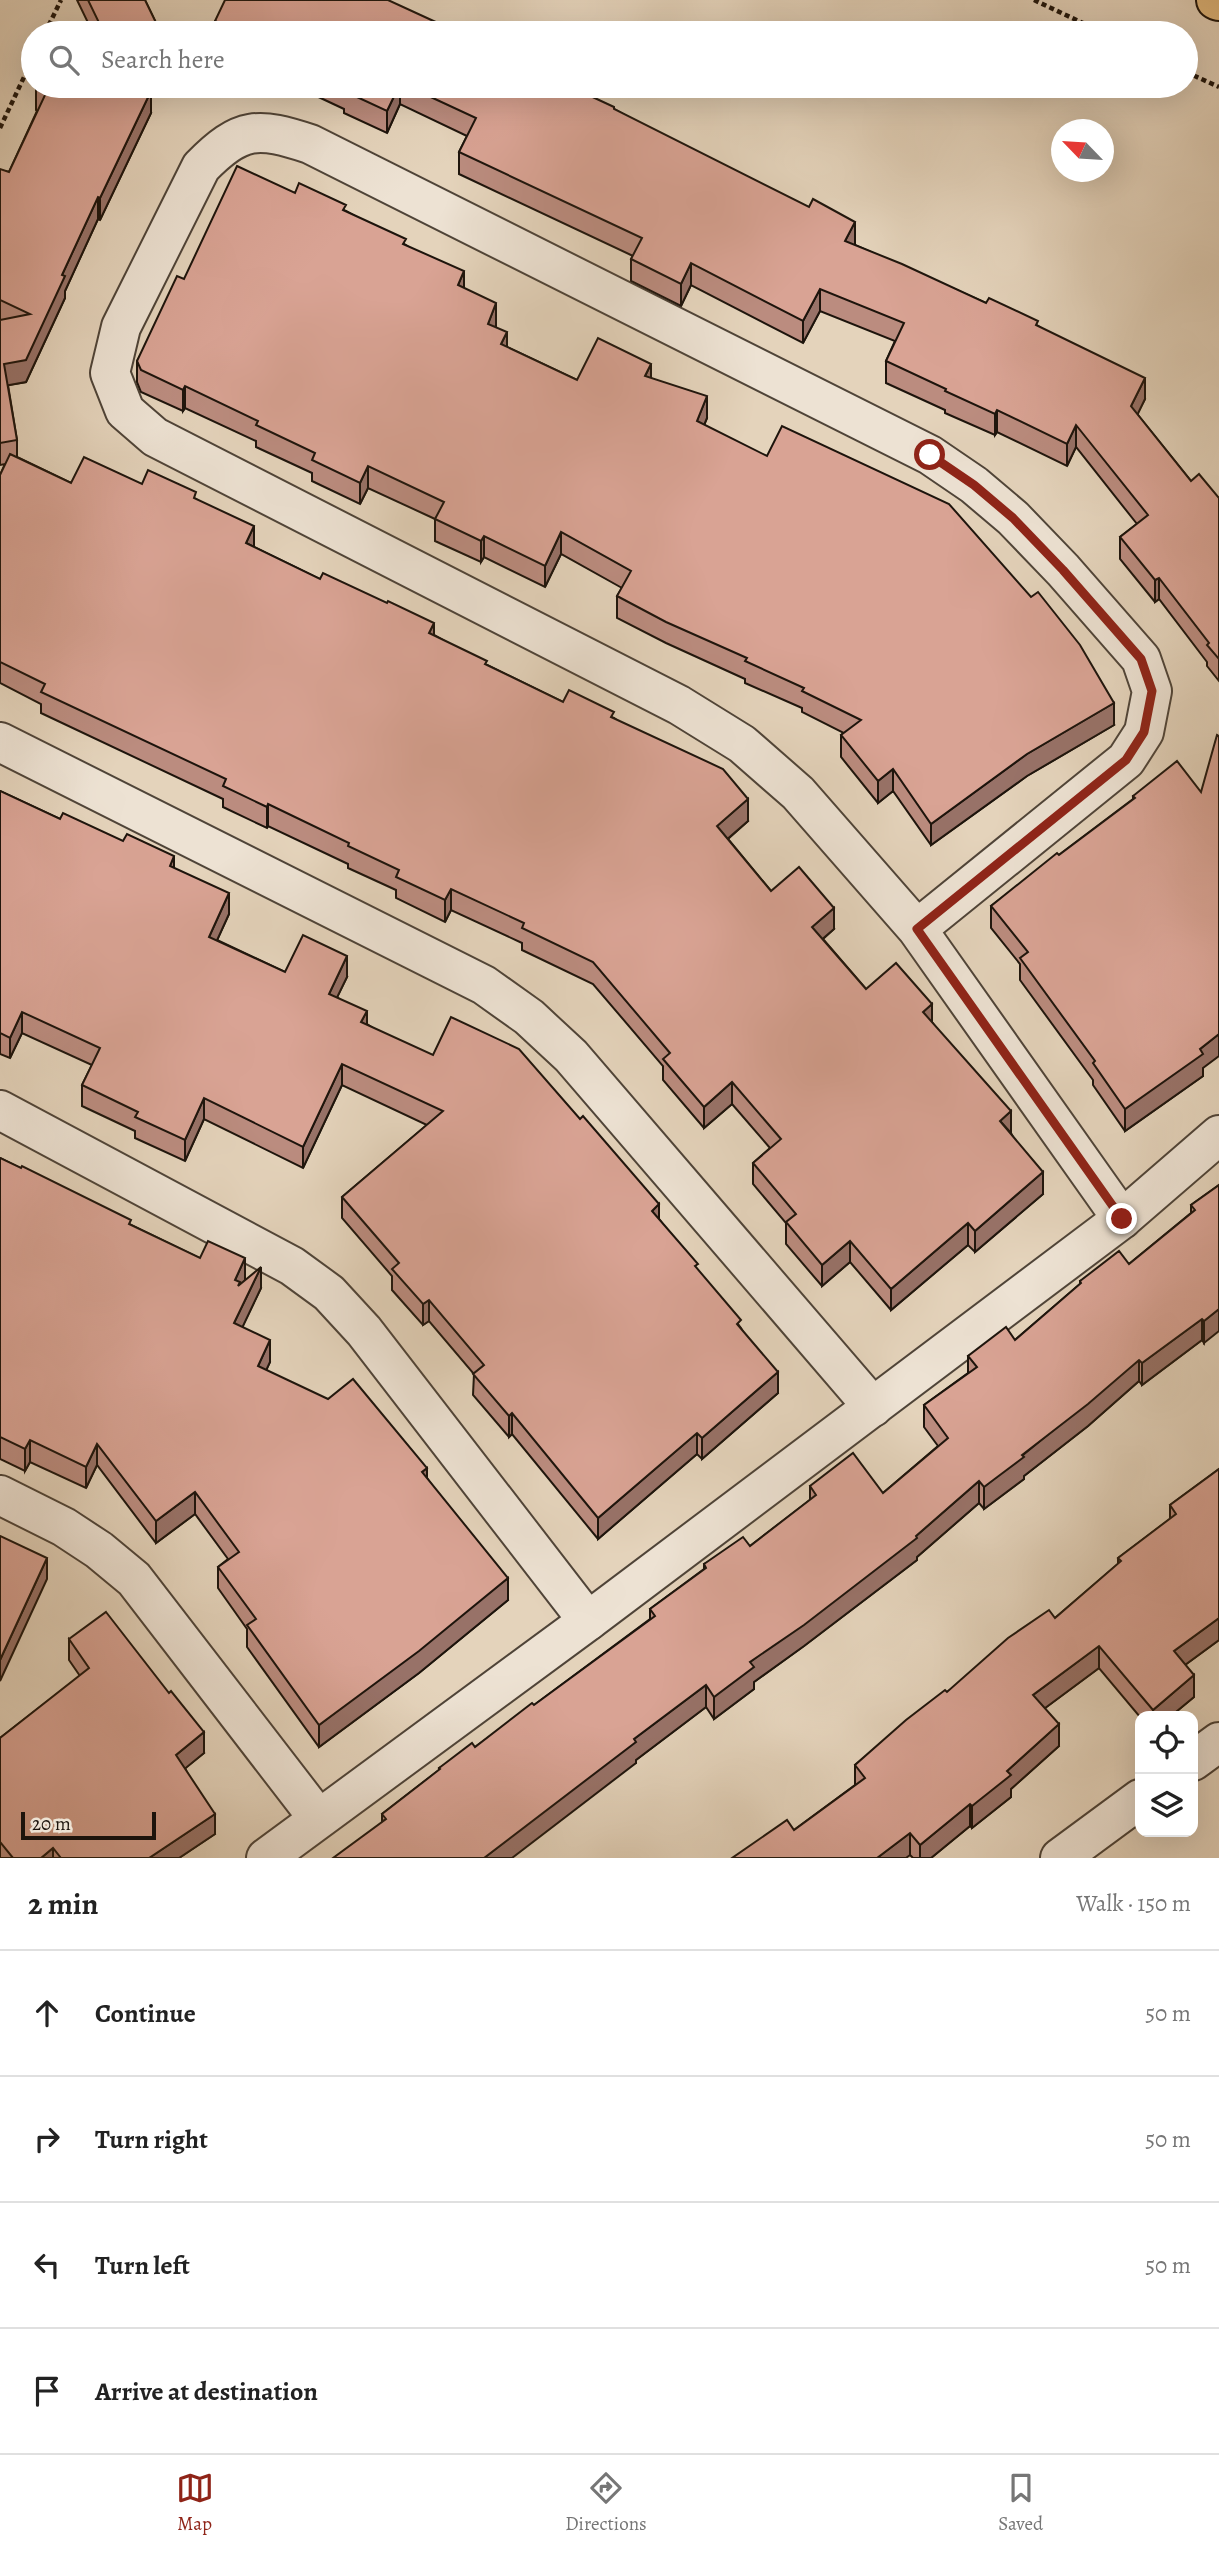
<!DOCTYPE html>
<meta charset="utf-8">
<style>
:root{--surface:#fff;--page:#f6f6f6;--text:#222;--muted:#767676;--line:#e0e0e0;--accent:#8f2418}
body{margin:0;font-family:Alegreya,serif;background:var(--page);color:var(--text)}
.controls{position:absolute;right:21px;bottom:21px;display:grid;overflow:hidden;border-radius:14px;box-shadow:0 7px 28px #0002}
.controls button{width:63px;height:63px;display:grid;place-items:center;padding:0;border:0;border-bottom:2px solid var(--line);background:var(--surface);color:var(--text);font:35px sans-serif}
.compass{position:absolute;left:1051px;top:119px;width:63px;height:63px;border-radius:50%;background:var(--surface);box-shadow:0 7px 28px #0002;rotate:295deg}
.scale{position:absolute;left:21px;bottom:18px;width:135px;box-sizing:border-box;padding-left:7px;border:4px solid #1d140c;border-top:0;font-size:19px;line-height:24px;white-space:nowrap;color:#1d140c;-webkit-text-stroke:5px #ede2d3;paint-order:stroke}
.stop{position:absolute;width:21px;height:21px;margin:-16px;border:5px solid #8f2418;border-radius:50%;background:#fff}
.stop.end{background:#8f2418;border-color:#fff;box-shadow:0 2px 7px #0008}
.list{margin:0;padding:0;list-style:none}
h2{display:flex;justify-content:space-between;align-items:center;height:91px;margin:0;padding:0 28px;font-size:30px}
h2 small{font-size:23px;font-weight:400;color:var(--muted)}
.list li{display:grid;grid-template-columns:46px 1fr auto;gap:21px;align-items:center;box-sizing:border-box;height:126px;padding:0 28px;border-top:2px solid var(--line)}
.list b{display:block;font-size:26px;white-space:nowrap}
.list em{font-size:23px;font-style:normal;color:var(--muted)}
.icon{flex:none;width:38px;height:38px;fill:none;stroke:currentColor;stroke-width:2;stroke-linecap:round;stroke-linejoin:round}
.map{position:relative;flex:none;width:1219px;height:1858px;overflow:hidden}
.search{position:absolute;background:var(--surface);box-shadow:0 7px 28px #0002;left:21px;right:21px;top:21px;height:77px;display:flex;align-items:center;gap:18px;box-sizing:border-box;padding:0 24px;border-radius:38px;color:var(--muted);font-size:26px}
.sheet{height:595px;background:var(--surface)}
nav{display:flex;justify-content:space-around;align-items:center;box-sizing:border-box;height:98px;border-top:2px solid var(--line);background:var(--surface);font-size:19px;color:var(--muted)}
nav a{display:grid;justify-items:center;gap:4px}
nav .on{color:var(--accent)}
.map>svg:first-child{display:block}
</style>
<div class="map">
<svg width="1219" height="1858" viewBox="0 0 1219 1858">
<rect width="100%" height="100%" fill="#e4d3bb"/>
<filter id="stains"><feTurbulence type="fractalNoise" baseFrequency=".00286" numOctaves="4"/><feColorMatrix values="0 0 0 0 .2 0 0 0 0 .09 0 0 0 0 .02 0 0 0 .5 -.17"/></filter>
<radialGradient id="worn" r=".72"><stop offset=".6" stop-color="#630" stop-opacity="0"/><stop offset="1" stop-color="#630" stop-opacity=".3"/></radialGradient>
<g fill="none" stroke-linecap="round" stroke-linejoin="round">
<!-- minor casing -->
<g stroke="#4f4438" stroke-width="42">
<g id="minor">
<path d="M0,742L484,985L529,1017L571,1056L873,1407"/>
<path d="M917,929L1126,760L1144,732L1152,691L1141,659L1063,570L1013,518L974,485L930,455L310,144C258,127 241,126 201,167L121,327L110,373L125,411L155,437L679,705L742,744L798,793L917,929L1122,1219"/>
<path d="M0,1110L292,1266L329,1293L364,1331L588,1621"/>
<path d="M0,1495L64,1527L99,1550L134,1579L318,1818"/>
<path d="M1193,1761L1219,1742"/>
<path d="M266,1858L588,1621L1122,1219L1219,1135"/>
<path d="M1060,1858L1140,1799"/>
</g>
</g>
<!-- primary casing -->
<g stroke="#1d140c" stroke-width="42">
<path id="primary" d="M1216,0L1219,1"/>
</g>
<!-- path -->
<g stroke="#1d140c" stroke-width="4.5" stroke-dasharray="5 3.5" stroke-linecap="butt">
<path d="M1034,0L1104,33"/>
<path d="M45,33L61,0"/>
<path d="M1186,72L1219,87"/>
<path d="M0,128L33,58"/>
</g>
<!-- minor -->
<use href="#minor" stroke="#ede2d3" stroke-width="38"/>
<!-- primary -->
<use href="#primary" stroke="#e2ba7e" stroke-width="38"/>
</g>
<!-- wall -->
<g fill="#bb8c7f" stroke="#1d140c" stroke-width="2">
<path d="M77,0H145L161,33H93Z"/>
<path d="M215,21L451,29L467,33H215Z"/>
<path d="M295,86H559L614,109L855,245L1038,326L1145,399L1137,414L1191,481L1219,498V681L1207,666V662L1159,599L1155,602L1120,559V537L1137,524L1076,447L1067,466L997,432L995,435L945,413V410L886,383V361L895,341L820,311L803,343L691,285L681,306L631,281V259L633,256L459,174V152L467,136L400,104L387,133L344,113V109Z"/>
<path d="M36,88L151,113L100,220L98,219L65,291V298L26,382L8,385L17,440V457L71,483L142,484L196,499L254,547L434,635L487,665L563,702L614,718L748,821L728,839L771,891L834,929L823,939L866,989L932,1022L1011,1133L1043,1194L975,1252L968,1245L891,1310L850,1262L822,1286L786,1244V1223L753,1184V1163L770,1148L732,1104L704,1128L663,1080V1066L593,984L522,950V943L451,910L445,922L396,898V890L348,868V864L268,826L267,828L223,807V799L41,713V704L0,683V475L5,464L0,465V170L9,172L37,111L36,110Z"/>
<path d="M295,193L346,211L406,245L464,288L496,325V327L507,347L577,380L651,378L707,418L704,425L1114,725L1027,776L931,845L893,791L878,803L841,757V735L844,733L802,712V708L745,683V679L666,643L617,618V596L622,588L561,554L545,587L484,557L481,562L435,541V519L368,488L360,504L312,481V473L256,447V441L185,408L183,411L141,392L137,382V361L184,279Z"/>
<path d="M0,791L60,819L174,868L229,914L217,940L285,972L347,977L337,997L367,1024L659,1219L741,1328L778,1393L702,1459L697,1454L598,1539L512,1434L509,1437L473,1395L474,1374L429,1321L423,1325L392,1290V1276L342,1218V1197L427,1125L342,1085L303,1168L204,1119L185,1161L135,1138V1131L82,1106V1085L92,1065L22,1033L10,1058L0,1054Z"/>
<path d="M1201,792L1203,1076L1125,1131L1093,1085V1080L1020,980V964L991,928V906L1133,799V796Z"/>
<path d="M0,1158L131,1225L261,1288L242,1327L270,1362L266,1370L427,1478L508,1600L419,1673L319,1747L247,1647V1629L218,1588V1567L228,1559L195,1514L156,1543L97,1465L86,1488L30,1462L25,1471L0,1459Z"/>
<path d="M1219,1185L1204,1343L1202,1340L1142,1385L1139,1381L1088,1426L1024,1476V1479L984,1509L979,1503L917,1557V1560L804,1646L754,1682V1689L714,1719L706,1707L636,1760V1763L382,1821V1814L439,1770V1768L475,1747L534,1705L650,1619V1609L704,1569V1564L750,1546L810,1500V1486L883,1493L938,1446L924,1427V1405L968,1373V1356L1015,1340L1080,1284V1281L1129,1264L1191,1213V1205Z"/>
<path d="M1219,1469V1640L1185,1665L1194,1697L1171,1716L1140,1717L1099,1668L1045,1708L1059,1746L1011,1789V1797L972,1828L970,1826L931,1858H913L910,1855L794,1830L855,1785V1765L947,1692L1055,1618L1118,1564V1558L1170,1519V1505Z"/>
<path d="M69,1639L204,1753L185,1768L215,1834L179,1858H0V1738L80,1676L69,1660Z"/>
</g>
<!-- shaded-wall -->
<g fill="#987268" stroke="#1d140c" stroke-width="2">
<path d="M399,86H400V104L387,133V111Z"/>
<path d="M151,91V113L100,220V198Z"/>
<path d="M98,197V219L65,291V298L26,382L4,386V364L62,275Z"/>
<path d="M855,222V244L845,263V241Z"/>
<path d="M691,263V285L681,306V284Z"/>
<path d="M464,271V292L458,285Z"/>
<path d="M820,289V311L803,343V321Z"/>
<path d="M496,303V325L488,345V324Z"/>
<path d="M507,332V353L501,344Z"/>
<path d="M651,364V386L645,376Z"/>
<path d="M1145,378V399L1131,428V406Z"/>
<path d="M185,386V408L183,411V390Z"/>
<path d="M707,396V418L697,442V421Z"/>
<path d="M997,410V432L995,435V414Z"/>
<path d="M1076,425V447L1067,466V444Z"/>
<path d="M368,466V488L360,504V483Z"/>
<path d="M254,526V547L246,543Z"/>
<path d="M561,532V554L545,587V566Z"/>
<path d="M484,536V557L481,562V541Z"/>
<path d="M1159,578V599L1155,602V580Z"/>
<path d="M434,623V645L429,633Z"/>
<path d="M1114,703V725L1027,776L931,845V824L1027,754Z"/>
<path d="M893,769V791L878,803V781Z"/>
<path d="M748,799V821L717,848V826Z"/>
<path d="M268,804V826L267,828V807Z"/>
<path d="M174,856V877L170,866Z"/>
<path d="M451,889V910L445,922V900Z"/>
<path d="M229,893V914L209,958V937Z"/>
<path d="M834,908V929L812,948V927Z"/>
<path d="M347,956V977L329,1014V994Z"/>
<path d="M932,1004V1026L923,1012Z"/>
<path d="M367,1011V1032L361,1022Z"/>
<path d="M22,1012V1033L10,1058V1038Z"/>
<path d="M1219,1034V1056L1203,1068V1076L1125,1131V1109Z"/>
<path d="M342,1064V1085L303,1168V1147Z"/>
<path d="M732,1082V1104L704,1128V1107Z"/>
<path d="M204,1098V1119L185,1161V1140Z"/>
<path d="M1011,1111V1133L1000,1121Z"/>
<path d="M1043,1172V1194L975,1252V1231Z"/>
<path d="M659,1204V1225L652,1211Z"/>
<path d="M968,1223V1245L891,1310V1289Z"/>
<path d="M850,1241V1262L822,1286V1265Z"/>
<path d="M245,1258V1280L240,1290L235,1280Z"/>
<path d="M261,1267V1288L234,1345V1323Z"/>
<path d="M429,1300V1321L423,1325V1304Z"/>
<path d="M1219,1309V1331L1204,1343V1321Z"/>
<path d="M1202,1319V1340L1142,1385V1363Z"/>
<path d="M270,1340V1362L258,1388V1366Z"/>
<path d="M1139,1360V1381L1088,1426L1024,1476V1479L984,1509V1487Z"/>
<path d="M778,1372V1393L702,1459V1438Z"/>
<path d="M512,1413V1434L509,1437V1416Z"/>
<path d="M697,1433V1454L598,1539V1518Z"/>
<path d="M30,1440V1462L25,1471V1449Z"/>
<path d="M97,1444V1465L86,1488V1467Z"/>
<path d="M427,1468V1490L422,1472Z"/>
<path d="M979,1481V1503L917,1557V1560L804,1646L754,1682V1689L714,1719V1697L750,1662L916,1536Z"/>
<path d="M195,1492V1514L156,1543V1521Z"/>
<path d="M47,1558V1579L0,1681V1660Z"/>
<path d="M508,1578V1600L419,1673L319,1747V1725Z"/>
<path d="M1219,1618V1640L1174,1673V1651Z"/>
<path d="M1099,1646V1668L1033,1717V1695Z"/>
<path d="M1194,1675V1697L1171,1716H1153V1710Z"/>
<path d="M706,1685V1707L636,1760V1763L512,1858H484L634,1739Z"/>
<path d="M1059,1724V1746L1011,1789V1797L972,1828V1806L1007,1771Z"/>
<path d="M204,1732V1753L176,1776V1755Z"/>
<path d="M970,1804V1826L931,1858H920V1845Z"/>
<path d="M215,1814V1834L179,1858H149Z"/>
<path d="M910,1833V1855L906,1858H877Z"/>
<path d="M53,1848V1858H41Z"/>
</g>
<!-- building -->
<g fill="#d9a394" stroke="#1d140c" stroke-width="2">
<path d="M88,0H145L161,33H104Z"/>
<path d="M225,0H388L451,29L452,26L467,33H240L215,21Z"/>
<path d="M38,86H139L151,91L100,198L98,197L62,275L65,276L26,360L4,364L17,440L0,443V320L30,314L0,300V169L9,172L46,93L36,88Z"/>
<path d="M341,86H399L387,111L344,91L346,88Z"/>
<path d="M407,86H559L566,89L567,86H569L614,107V109L809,207L813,199L855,222L845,241L902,264L986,303L989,298L1038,321L1036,325L1145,378L1131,406L1191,481L1199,474L1219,498V659L1207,645L1209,643L1159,578L1155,580L1120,537L1148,515L1076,425L1067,444L997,410L995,414L945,391L946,389L886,361L904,323L820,289L803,321L691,263L681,284L631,259L642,238L459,152L476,118Z"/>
<path d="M237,166L295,193L299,183L346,205L343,210L406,239L403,244L464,271L458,285L496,303L488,324L507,332L501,344L577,380L598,338L651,364L645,376L707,396L697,421L767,456L782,426L949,504L1031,597L1038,592L1080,645L1114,703L1027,754L931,824L893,769L878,781L841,735L861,720L802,691L804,688L745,661L747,658L666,622L617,596L631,571L561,532L545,566L484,536L481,541L435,519L444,502L368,466L360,483L312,460L315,453L256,425L258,421L185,386L183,390L141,370L137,361L177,276L184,279Z"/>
<path d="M10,454L71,483L84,457L142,484L148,470L196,492L194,498L254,526L246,543L320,579L323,573L387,603L388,601L434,623L429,633L487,661L485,664L563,702L569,690L614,712L611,717L723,769L748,799L717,826L771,891L799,867L834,908L812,927L866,989L896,963L932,1004L923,1012L1011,1111L1000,1121L1043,1172L975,1231L968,1223L891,1289L850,1241L822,1265L786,1222L796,1214L753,1163L781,1139L732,1082L704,1107L663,1059L670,1053L593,962L522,928L524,923L451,889L445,900L396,877L399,870L348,846L349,843L268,804L267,807L223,786L226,779L41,692L45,684L0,662V475Z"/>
<path d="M1217,735L1219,736V1034L1200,1049L1203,1054L1125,1109L1093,1063L1095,1061L1020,958L1028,952L991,906L1057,853L1059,855L1135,798L1133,796L1177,761L1201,792Z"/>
<path d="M0,791L60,819L63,813L123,841L127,834L174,856L170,866L229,893L209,937L285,972L303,935L347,956L329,994L367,1011L361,1022L433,1055L451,1017L519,1049L580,1119L583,1116L659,1204L652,1211L698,1264L695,1266L741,1320L737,1324L778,1372L702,1438L697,1433L598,1518L512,1413L509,1416L473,1374L484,1365L429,1300L423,1304L392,1269L399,1263L342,1197L443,1111L342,1064L303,1147L204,1098L185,1140L135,1117L138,1112L82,1085L100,1048L22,1012L10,1038L0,1033Z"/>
<path d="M0,1158L21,1168L22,1166L131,1220L129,1224L200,1258L208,1241L245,1258L235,1280L240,1282L238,1286L261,1267L234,1323L270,1340L258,1366L328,1399L353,1379L427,1468L422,1472L508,1578L419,1651L319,1725L247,1625L256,1619L218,1567L239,1552L195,1492L156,1521L97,1444L86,1467L30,1440L25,1449L0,1437Z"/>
<path d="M1219,1185V1309L1204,1321L1202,1319L1142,1363L1139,1360L1088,1404L1022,1455L1024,1457L984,1487L979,1481L916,1536L917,1538L804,1625L750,1662L754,1667L714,1697L706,1685L634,1739L636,1742L484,1858H333L386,1819L382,1814L440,1769L439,1768L472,1743L475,1747L532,1703L534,1705L655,1616L650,1609L706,1568L704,1564L743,1537L750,1546L816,1495L810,1486L853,1453L883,1493L948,1438L924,1405L977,1367L968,1356L1006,1327L1015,1340L1081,1283L1080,1281L1119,1251L1129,1264L1195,1210L1191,1205Z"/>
<path d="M1219,1469V1618L1174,1651L1194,1675L1153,1710L1099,1646L1033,1695L1059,1724L1007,1771L1011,1775L972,1806L970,1804L920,1845L910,1833L877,1858H732L787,1820L794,1830L865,1778L855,1765L906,1720L945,1690L947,1692L1008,1638L1049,1610L1055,1618L1121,1561L1118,1558L1176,1514L1170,1505Z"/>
<path d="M0,1536L47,1558L0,1660Z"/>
<path d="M106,1612L169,1693L171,1691L204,1732L176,1755L215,1814L149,1858H61L53,1848L41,1858H13L0,1842V1738L89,1668L69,1639Z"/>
</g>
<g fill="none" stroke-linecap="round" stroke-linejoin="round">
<!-- route -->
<path stroke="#8f2418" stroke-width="9" d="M930,455L974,485L1013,518L1063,570L1141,659L1152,691L1144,732L1126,760L917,929L1122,1219"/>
</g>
<rect width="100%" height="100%" filter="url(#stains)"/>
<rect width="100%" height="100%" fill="url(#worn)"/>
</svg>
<div class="controls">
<button><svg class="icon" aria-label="locate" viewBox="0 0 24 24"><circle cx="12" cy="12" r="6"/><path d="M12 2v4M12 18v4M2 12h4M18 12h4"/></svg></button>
<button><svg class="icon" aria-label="layers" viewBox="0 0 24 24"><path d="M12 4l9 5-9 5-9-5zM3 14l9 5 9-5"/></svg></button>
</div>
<svg class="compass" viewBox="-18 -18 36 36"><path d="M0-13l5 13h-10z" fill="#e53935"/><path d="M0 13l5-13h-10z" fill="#767676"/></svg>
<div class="scale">20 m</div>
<div class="stop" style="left:930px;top:455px"></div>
<div class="stop end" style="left:1122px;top:1219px"></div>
<div class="search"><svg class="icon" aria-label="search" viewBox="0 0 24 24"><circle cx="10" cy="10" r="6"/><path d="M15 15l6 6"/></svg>Search here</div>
</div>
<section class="sheet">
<h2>2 min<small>Walk · 150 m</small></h2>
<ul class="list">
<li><svg class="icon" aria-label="ahead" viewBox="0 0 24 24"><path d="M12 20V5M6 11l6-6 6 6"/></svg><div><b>Continue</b></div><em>50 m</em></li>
<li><svg class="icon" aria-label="right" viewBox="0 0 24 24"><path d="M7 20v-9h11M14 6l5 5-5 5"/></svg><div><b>Turn right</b></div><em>50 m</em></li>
<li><svg class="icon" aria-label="left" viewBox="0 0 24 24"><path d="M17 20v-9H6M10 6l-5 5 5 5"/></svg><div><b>Turn left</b></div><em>50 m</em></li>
<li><svg class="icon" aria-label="arrive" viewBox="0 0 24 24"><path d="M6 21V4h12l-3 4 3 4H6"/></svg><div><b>Arrive at destination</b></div></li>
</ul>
</section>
<nav>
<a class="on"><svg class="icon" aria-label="map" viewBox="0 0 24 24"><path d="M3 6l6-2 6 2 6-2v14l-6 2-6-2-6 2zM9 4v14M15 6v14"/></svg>Map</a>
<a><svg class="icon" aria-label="directions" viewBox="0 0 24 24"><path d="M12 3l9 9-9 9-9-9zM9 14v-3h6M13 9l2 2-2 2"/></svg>Directions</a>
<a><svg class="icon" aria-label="saved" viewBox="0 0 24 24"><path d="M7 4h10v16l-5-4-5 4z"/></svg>Saved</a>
</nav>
